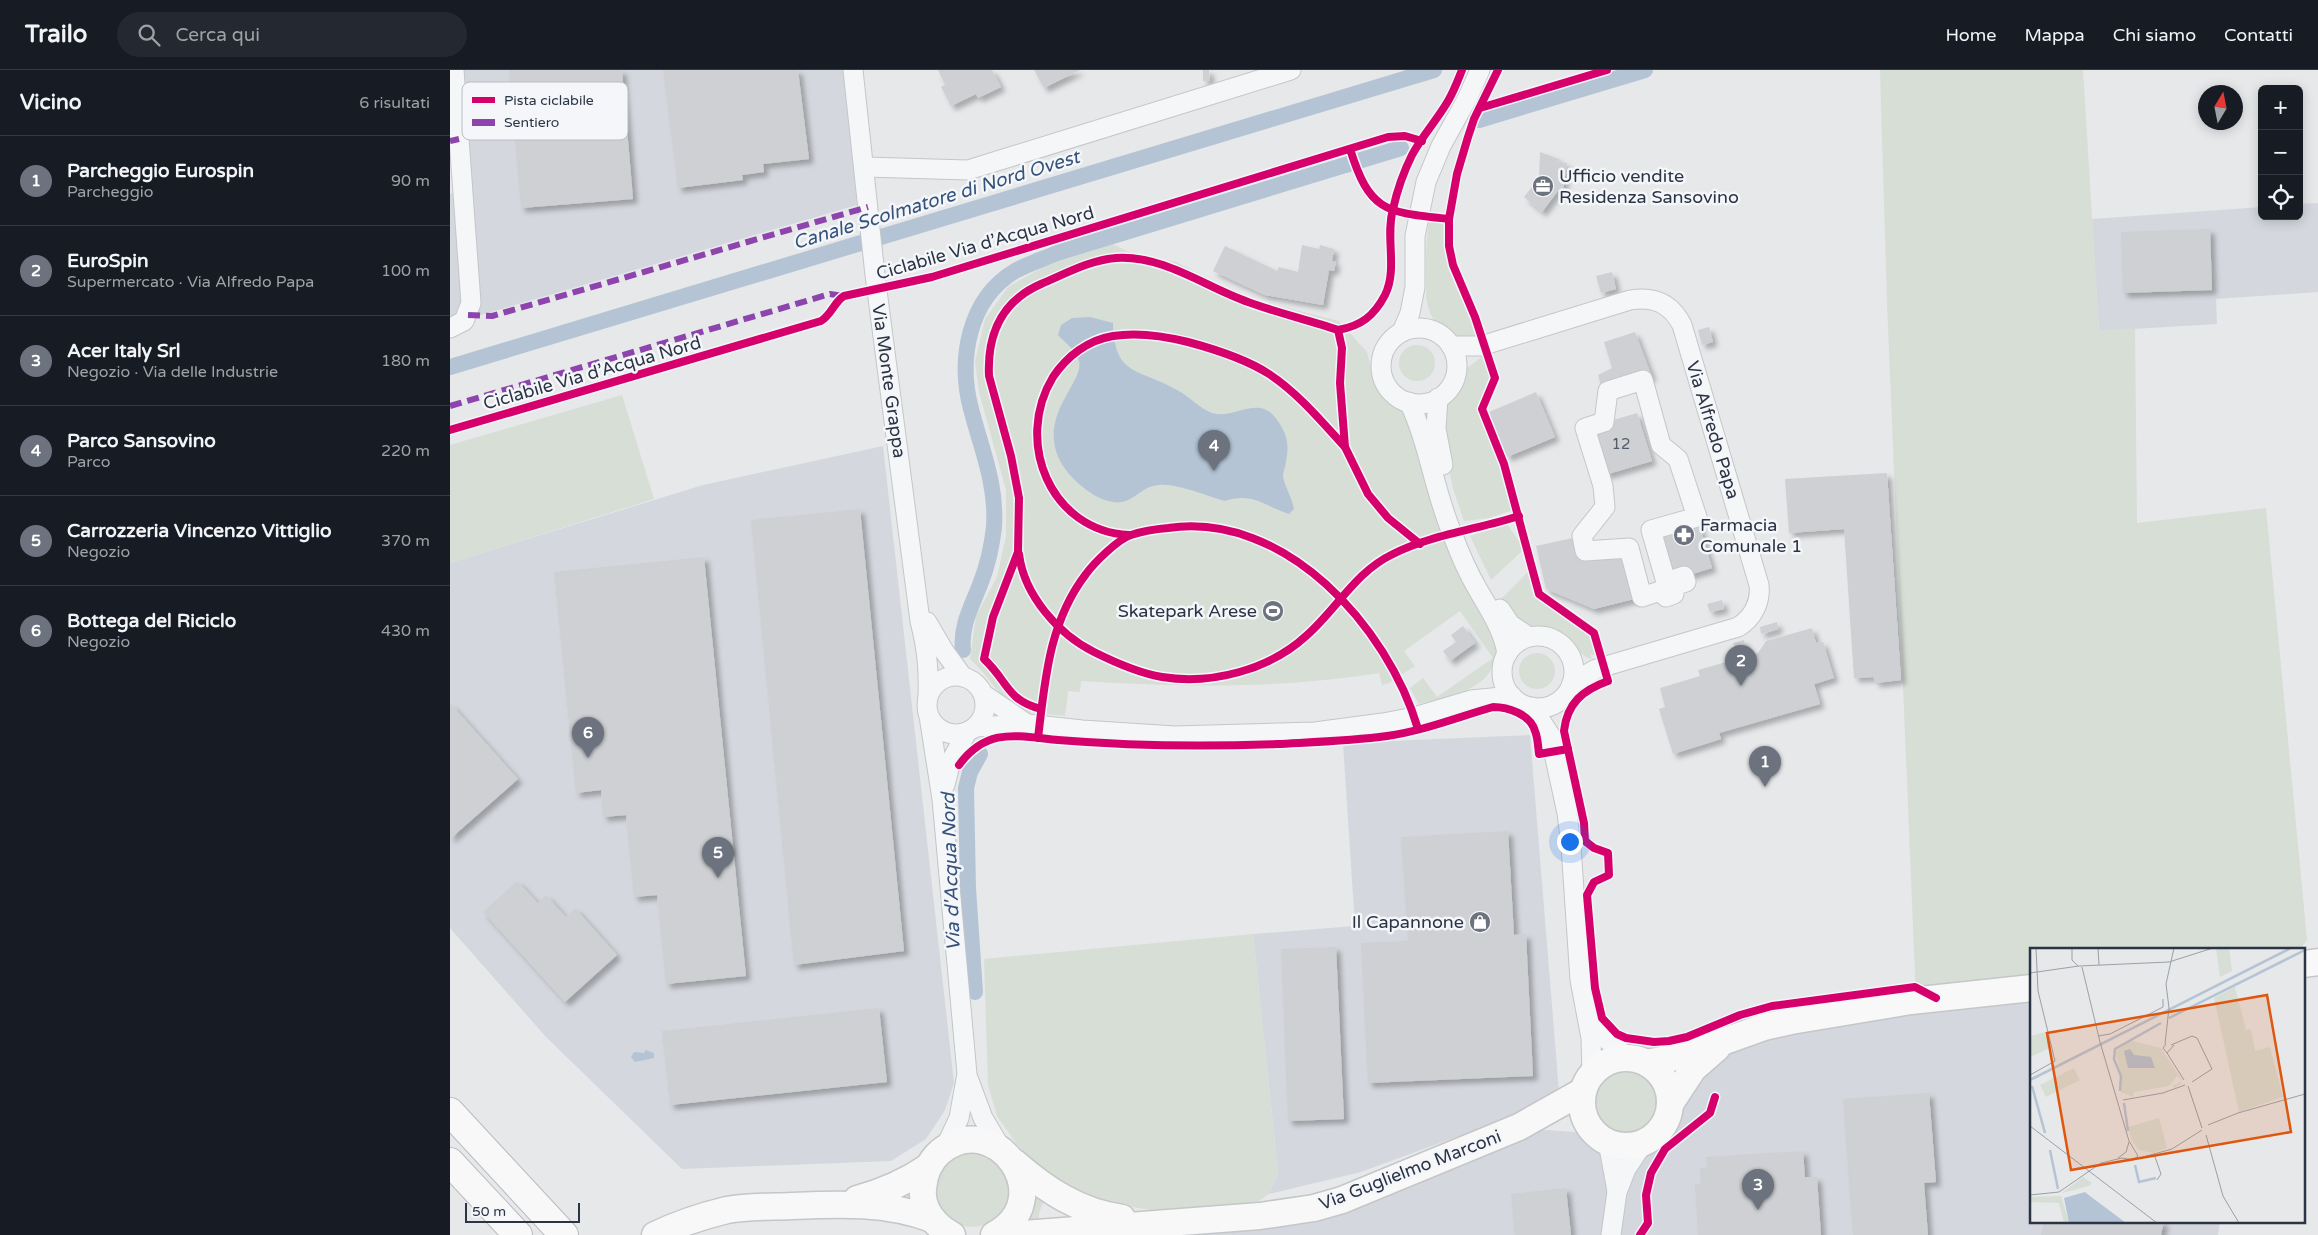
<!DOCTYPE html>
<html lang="it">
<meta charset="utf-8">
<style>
:root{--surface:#171b24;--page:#242831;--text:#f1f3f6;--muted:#9ea1a6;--line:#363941;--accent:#6c737f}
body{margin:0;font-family:"Varela Round",sans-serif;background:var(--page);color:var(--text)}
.controls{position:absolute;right:15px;top:15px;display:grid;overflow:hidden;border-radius:8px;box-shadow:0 2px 12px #0003}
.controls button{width:45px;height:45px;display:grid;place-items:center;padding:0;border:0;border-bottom:1px solid var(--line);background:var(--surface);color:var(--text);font:25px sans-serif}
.compass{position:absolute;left:1748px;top:15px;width:45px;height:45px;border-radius:50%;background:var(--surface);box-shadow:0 2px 12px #0003;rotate:10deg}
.scale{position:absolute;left:15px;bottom:12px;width:115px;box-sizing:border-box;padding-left:5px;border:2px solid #2b3445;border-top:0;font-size:14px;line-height:18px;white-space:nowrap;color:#2b3445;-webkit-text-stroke:4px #f4f6f9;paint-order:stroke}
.you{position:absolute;left:1119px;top:771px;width:18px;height:18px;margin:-12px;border:4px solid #fff;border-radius:50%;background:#1a73e8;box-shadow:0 0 0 8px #1a73e833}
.badge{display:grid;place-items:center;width:32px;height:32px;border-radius:50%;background:var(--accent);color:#fff;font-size:16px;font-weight:700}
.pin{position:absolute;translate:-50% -41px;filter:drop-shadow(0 1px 2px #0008)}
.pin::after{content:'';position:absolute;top:26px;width:18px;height:15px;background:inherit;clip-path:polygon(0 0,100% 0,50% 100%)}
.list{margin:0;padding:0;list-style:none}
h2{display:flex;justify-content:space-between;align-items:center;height:65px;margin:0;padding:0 20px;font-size:21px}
h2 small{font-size:16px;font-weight:400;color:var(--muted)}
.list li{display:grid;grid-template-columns:32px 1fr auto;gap:15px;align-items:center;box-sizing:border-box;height:90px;padding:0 20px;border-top:1px solid var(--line)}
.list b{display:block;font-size:19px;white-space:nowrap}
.list p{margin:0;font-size:16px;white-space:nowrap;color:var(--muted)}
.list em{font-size:16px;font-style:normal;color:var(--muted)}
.icon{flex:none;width:28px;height:28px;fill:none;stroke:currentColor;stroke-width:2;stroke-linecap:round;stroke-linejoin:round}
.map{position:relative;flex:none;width:1868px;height:1165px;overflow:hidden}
header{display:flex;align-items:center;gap:30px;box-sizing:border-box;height:70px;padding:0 25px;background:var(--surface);border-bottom:1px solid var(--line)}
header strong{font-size:24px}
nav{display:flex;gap:28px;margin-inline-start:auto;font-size:18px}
.search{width:350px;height:45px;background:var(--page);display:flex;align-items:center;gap:12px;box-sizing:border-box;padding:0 18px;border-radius:28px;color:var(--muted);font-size:19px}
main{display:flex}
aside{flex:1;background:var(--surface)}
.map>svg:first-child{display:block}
</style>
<header>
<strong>Trailo</strong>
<div class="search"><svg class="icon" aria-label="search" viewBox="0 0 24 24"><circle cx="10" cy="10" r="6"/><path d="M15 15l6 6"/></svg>Cerca qui</div>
<nav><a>Home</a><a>Mappa</a><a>Chi siamo</a><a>Contatti</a></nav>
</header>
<main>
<aside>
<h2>Vicino<small>6 risultati</small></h2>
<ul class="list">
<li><span class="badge">1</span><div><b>Parcheggio Eurospin</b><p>Parcheggio</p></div><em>90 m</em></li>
<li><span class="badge">2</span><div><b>EuroSpin</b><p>Supermercato · Via Alfredo Papa</p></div><em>100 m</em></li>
<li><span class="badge">3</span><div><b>Acer Italy Srl</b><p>Negozio · Via delle Industrie</p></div><em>180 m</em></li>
<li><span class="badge">4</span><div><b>Parco Sansovino</b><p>Parco</p></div><em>220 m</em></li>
<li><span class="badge">5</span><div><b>Carrozzeria Vincenzo Vittiglio</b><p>Negozio</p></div><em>370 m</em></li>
<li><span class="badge">6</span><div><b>Bottega del Riciclo</b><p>Negozio</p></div><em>430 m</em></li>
</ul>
</aside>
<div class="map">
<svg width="1868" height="1165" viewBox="0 0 1868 1165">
<defs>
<filter id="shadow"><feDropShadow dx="4.5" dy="4.5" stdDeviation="2.5" flood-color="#0004"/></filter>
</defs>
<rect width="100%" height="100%" fill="#e6e8ea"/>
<!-- built -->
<g fill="#d4d7dd">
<path d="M11,0H393L407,135L0,254V124L17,119Z"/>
<path d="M1868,133V222L1766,229L1767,254L1649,261L1642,149L1812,137V146H1849V134Z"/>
<path d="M433,376L504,1013L495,1040L476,1069L441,1091L232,1099L96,967L0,858V493L253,415Z"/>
<path d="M1080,665L1109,1022L1058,1048L911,1102L819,1124L828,1103L803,864L905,856L893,673Z"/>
<path d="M1582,927V1151H1770L1768,1165H691L811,1156L1071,1063L1097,1060L1136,1063L1147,1073L1164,1080H1178L1199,1076L1213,1063L1223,1047L1270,985L1351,956Z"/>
</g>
<!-- green -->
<g fill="#d6ded6">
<path d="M1430,0H1633L1649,260L1685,258L1687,453L1816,438L1857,870L1853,875V879H1582V916L1466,928L1437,233Z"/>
<path d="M979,151L994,153C994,196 1011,219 1025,257L1026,264L1024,269C999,268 982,258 977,232C975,224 977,214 976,205C976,187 976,169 979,151Z"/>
<path d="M662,174L684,184L726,192L795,227L889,251L917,282L924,309L936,325L954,340L1048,566C1050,619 1011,623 969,634L960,618L973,608L987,627L1043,588L1010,541L954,581L965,596L939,613L932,615L929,603C830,619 731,617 631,611L630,622L618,621L615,646C599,644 575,645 562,635C546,622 536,603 520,589L526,546L547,507L556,466V420L529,322L525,292L535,249L558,217L597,195Z"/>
<circle cx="967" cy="293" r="18"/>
<path d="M1034,285L1041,307L1027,340L1048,390L1063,440L1039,448L1014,451L1003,418L997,390L993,336L1012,302Z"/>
<path d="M172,325L204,429L0,493V375Z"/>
<path d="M1057,454L1074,479L1041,510L1020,466Z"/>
<path d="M1079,501L1084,526L1142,568L1147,586L1141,584V589L1136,587L1105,563L1077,558L1064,549L1051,529Z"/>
<circle cx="1087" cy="601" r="18"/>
<path d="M803,864L828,1103L819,1124L801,1136L701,1140L656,1133L621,1120L588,1097L566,1073L547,1046L538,1015L534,889Z"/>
<circle cx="1176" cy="1031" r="36"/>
<circle cx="522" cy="1119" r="38"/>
<path d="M583,1120L595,1128L589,1143L588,1154H573Z"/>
</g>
<!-- water -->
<g fill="#b4c4d5">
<path d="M640,247L663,253C664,307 689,298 727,320C739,326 749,338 762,343C782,350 807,326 824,346C836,361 840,372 836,391C836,396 833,402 833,406C834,415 842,427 844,439L839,444C814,436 803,422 775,431C757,426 726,413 709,415C695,416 689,425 678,430C654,442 614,406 607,384C592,341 634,312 629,291C627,281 615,273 608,265L611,255L622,248Z"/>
<path d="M196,980L204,983V988L185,992L181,987L184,982L194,983Z"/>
</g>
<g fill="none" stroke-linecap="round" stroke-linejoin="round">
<!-- canal -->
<g stroke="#b4c4d5" stroke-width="16">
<path d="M1029,50L1195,0"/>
<path d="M0,297L984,0"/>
<path d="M513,580C510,555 523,534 531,512C538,494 542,475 544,457C547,414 531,378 521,339C508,290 518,229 565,201C578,194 593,189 607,183L951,78"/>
<path d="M525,922L518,818L516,718L520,702L530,684"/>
</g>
</g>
<!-- building -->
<g fill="#ced0d3" filter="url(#shadow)">
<path d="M59,0H172L183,129L71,138Z"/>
<path d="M213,0H348L359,89L313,94L314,102L292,105L293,110L228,118Z"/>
<path d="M488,0H542L551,17L528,28L526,24L501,36L491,17L495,15Z"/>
<path d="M584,0H630L594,18Z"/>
<path d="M753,0H759L760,11H753Z"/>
<path d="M1090,82L1109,89L1108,92L1117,93L1113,120L1110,118L1092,142L1074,127L1089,108Z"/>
<path d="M1760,159L1762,220L1673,223L1671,162Z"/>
<path d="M852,175L869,179L870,175L884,179L882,191L886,192L884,201L879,200L873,235L815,225L763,201L775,176L827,201L829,197L848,202Z"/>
<path d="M1162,202L1166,219L1151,223L1146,206Z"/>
<path d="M1259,257L1263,272L1252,275L1248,260Z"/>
<path d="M1185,262L1202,307L1153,322L1148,305L1162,298L1154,272Z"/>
<path d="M1086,322L1105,367L1057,387L1039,342Z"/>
<path d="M1187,343L1202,391L1155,405L1140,357Z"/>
<path d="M1437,403L1451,610L1426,613L1423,607L1404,608L1394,459L1339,463L1335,409Z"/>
<path d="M410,439L454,881L344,895L301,450Z"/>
<path d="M1247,447L1262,498L1216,512L1201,460Z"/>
<path d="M1132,466L1135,481L1175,479L1192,527L1144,539L1096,519L1086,476Z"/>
<path d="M254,487L296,906L216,914L207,825L184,827L176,745L153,747L151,720L126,723L104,502Z"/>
<path d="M1272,530L1274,539L1260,542L1257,534Z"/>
<path d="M1327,552L1328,559L1311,564L1310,557Z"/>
<path d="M1013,556L1025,573L1000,591L993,581L1006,572L1001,565Z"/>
<path d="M1362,558L1366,573L1373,572L1384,608L1364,614L1370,634L1269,663L1271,669L1223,684L1209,639L1215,637L1210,618L1250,606L1248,600L1308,583L1316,571Z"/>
<path d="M1294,570L1295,575L1285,578L1283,573Z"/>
<path d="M0,633L68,709L0,769Z"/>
<path d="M1058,761L1064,865L1076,864L1083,1006L918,1013L911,873L958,871L951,767Z"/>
<path d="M67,811L88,833L96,825L116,847L125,838L167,885L115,932L33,842Z"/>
<path d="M886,877L894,1049L838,1051L831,879Z"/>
<path d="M429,938L437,1012L220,1035L212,961Z"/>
<path d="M1479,1023L1486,1112L1474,1113L1478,1165H1403L1393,1029Z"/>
<path d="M1353,1081L1355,1107H1367L1371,1165H1248L1245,1114H1251L1250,1098L1257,1097L1256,1087Z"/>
<path d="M1116,1118L1121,1165H1065L1061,1124Z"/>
<path d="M1594,1151H1714L1711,1165H1591Z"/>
</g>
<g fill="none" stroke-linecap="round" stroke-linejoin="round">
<!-- street casing -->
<g stroke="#c4c6c8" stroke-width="21">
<g id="street">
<path d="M403,0L425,205L470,551C477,579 479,599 478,628"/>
<path d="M415,97L518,100L841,0"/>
<path d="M0,258L14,251L21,233L4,0"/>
<circle cx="969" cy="296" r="38"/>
<path d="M952,262L960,243L965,217V166L976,112L991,76L1017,29L1030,0"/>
<path d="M1001,276H1031L1180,230C1203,226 1221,233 1232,255L1309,515C1311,532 1303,548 1288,557L1146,599L1122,613"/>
<path d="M1193,310L1211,375L1228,389L1247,447L1201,460L1216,512L1234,506L1236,512L1222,516L1224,524L1216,527L1210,521L1192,527L1179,478L1135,481L1132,466L1155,437L1153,416L1135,358L1154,352L1158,321Z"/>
<path d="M988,328L986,359L993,395"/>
<path d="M959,332C979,374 984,420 1002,463C1009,482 1017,501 1027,518C1040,541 1053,559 1057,584"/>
<path d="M1050,539L1060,554L1079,567"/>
<path d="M477,552L494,581L513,607"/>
<circle cx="1088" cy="602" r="36"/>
<circle cx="506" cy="635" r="29"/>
<path d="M533,624L577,654"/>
<path d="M1082,637L1100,665L1117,743L1121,776L1130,910L1141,968L1142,1004"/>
<path d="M479,646L492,729L517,1004L509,1048L495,1078"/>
<path d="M525,657L577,654L632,660L725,666L865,662L933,653L964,647L1021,630L1062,626"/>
<path d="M495,715L501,691L517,662"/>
<path d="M1139,948L1154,967L1178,988"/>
<path d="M518,1008L533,1048L552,1080"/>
<path d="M1158,1072L1167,1121"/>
<path d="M1161,1165L1167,1122L1176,1099L1194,1072"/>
</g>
</g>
<!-- secondary casing -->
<g stroke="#c4c6c8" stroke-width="29">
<g id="secondary">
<path d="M1854,894L1868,892"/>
<circle cx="1176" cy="1032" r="44"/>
<path d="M1197,993L1236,985L1314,957L1341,951L1461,931L1582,918"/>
<path d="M1220,1034L1243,999L1267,978"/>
<path d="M564,1092C596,1120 629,1142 672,1148"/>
<path d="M407,1129C433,1122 456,1112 478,1097"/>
<path d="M205,1165C228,1154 252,1146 277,1140C298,1136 320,1137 342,1136C390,1134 436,1132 482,1149"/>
<path d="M502,1165C485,1156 471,1139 473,1119C474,1104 479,1092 490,1082C545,1036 611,1129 544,1165"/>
<path d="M561,1165L810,1146L864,1138L892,1130L1069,1057L1133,1021"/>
</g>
</g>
<!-- highway casing -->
<g stroke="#b8bbbf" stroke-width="30">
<g id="highway">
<path d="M0,1042L114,1165"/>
<path d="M0,1092L68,1165"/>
</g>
</g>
<!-- street -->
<use href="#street" stroke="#f5f6f7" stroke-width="19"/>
<!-- secondary -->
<use href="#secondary" stroke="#f8f8f8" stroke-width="26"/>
<!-- highway -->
<use href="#highway" stroke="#f8f8f8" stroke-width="28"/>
<!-- quiet -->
<g stroke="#8e44ad" stroke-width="6" stroke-dasharray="12 6" stroke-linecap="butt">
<path d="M0,71L9,69"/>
<path d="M18,245L42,246L418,137"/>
<path d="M0,336L380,224L394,226"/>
</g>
<!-- cycleway casing -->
<g stroke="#f4f6f9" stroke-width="11">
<g id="cycleway">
<path d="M1048,0L1024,49L1018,67L1007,104L999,149V176L1003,195L1025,247L1045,308L1032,339L1054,394L1089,524L1144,563L1158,611C1133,620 1117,633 1114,661L1134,753L1135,771L1144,778L1158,783L1159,805L1144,812L1137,825L1145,918L1152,948L1167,964L1176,968L1204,972L1219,971L1237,967L1290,945L1322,936L1465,917L1486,928"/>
<path d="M1030,38L1157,0"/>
<path d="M900,79C920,143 936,142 999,149"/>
<path d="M888,260C911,256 924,246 935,225C948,199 935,167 943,139C947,121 954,101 962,85C972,66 987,50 998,31C1004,21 1008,10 1012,0"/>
<path d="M0,360L371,251C382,244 384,232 394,226L482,207L938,67L955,66L972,71"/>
<path d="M679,465C600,461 564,371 603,307C617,286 638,270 663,266C688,262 714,266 738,272C764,279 796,289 819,304C848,323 872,352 895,377"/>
<path d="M569,484C574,525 608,564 644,582C666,593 688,603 712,607C761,615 819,600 856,566C887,539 905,502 943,484C980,465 1029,459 1069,446"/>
<path d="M591,639C556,630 558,611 534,589L543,547L568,482L569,428L561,386L539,306C537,263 552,231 591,214C615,204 640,190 666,188C714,185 755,217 798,232C828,243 859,250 888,260L892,278L890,313L895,377L918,424L938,448L970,474"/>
<path d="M588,668C595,610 599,552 636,504C644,493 668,469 681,465C693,461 706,459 718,458C835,441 938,557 968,659"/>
<path d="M509,695C537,657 567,666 608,670C682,676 754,677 827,674C864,672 901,671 937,666C973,661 1008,647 1043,637C1058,637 1080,644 1085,661C1088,668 1088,677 1089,684L1118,679"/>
<path d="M1190,1165L1198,1153L1196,1125L1201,1103L1215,1079L1260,1043L1265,1027"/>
</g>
</g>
<!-- cycleway -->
<use href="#cycleway" stroke="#d6006c" stroke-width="8"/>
</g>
<!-- icons -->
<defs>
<g id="office-disc" transform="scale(1.125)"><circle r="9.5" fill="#6c737f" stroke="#f4f6f9"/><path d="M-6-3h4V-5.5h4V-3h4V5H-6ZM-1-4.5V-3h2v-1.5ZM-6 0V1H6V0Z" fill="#fff"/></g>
<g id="pharmacy-disc" transform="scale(1.125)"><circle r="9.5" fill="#6c737f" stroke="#f4f6f9"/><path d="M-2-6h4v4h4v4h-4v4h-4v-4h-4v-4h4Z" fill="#fff"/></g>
<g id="stadium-disc" transform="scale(1.125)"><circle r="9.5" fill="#6c737f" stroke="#f4f6f9"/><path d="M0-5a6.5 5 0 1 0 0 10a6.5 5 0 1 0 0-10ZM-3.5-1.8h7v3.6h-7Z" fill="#fff"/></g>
<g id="shop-disc" transform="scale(1.125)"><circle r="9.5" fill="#6c737f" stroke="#f4f6f9"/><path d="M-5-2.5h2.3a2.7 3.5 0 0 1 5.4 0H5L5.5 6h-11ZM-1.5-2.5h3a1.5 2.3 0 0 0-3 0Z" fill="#fff"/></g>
</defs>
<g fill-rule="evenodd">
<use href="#office-disc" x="1093" y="116"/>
<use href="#pharmacy-disc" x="1234" y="465"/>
<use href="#stadium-disc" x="823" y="541"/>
<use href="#shop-disc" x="1030" y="852"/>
</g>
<g text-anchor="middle" stroke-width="5" stroke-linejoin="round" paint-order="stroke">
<!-- number labels -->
<g font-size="15" fill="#545c69">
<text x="1171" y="379">12</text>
</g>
<!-- poi labels -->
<g font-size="18" fill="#2b3445" stroke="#f4f6f9" text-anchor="start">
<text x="1109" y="112">Ufficio vendite<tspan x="1109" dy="21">Residenza Sansovino</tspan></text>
<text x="1250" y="461">Farmacia<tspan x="1250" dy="21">Comunale 1</tspan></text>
<text x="807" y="547" text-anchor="end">Skatepark Arese</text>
<text x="1014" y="858" text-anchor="end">Il Capannone</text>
</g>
<!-- street labels -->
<g font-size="18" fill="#2b3445" stroke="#f4f6f9">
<text transform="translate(535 173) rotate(-16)" y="6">Ciclabile Via d’Acqua Nord</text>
<text transform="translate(142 303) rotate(-16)" y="6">Ciclabile Via d’Acqua Nord</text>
<text transform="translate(439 311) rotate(82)" y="6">Via Monte Grappa</text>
<text transform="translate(1263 360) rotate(73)" y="6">Via Alfredo Papa</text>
<text transform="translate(960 1100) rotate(-21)" y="6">Via Guglielmo Marconi</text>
</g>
<!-- water labels -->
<g font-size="19" font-style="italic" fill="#34527a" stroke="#f4f6f9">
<text transform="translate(486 129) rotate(-17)" y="7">Canale Scolmatore di Nord Ovest</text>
<text transform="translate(500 802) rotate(-92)" y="7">Via d'Acqua Nord</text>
</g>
</g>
<!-- overview -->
<g transform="translate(1580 878)">
<rect width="275" height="275" fill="#e6e8ea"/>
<path d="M186,0H199L202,23L190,29ZM205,39L216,82L221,81L225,103L240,99L253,149L209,164L184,50ZM16,84L20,100L0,109V88ZM99,92L131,100L152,132L151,136L144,140L143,138L152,133L147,128L139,138L104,144L103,149L91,144L92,129L85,104ZM44,120L50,132L16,149L10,137ZM129,170L137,200L123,205L109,202L102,193L98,179ZM53,229L62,235L59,238L32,245ZM31,248L39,275H34L29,255L0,254V249Z" fill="#d6ded6"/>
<path d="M100,101L104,107L121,109L125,120H98L94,103ZM55,244L56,245L96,275H39L34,250Z" fill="#b4c4d5"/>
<path fill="none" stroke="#b4c4d5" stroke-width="2.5" d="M139,70L275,2M0,132L261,0M2,138L15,185M90,143L91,128L84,111L85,101L131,75M94,155L98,183M20,202L28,241M105,217L109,234L126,230"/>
<path fill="none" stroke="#9ba0a8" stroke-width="1" d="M42,0V12L48,18M68,0L69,17M0,25L49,18L139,14L183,0M68,88L80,86L133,59V51M135,96L139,60L136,36L144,0M136,96L133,100L137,105L144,97M141,97L162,88L167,90L182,121L162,134M137,105L154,132M0,127L25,113L8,43L6,0M158,138L172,180M93,152L133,145L155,137M178,177L208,165L275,146M0,178L127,275M176,187L193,248L209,275M124,206L131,226L127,232M88,210L96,204L99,194M106,211L142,201L172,182M0,247L29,244L71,215L92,210L103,212L108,208L99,193L70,94L52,19"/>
<path fill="#df570f" fill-opacity="0.15" stroke="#df570f" stroke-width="2.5" d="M237,47L261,184L41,222L17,85Z"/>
<rect width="275" height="275" fill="none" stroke="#2b3445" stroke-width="2.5"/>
</g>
<!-- legend -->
<rect x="12" y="12" width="166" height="58" rx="8" fill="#f4f6f9" stroke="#b8bcc3" stroke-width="1"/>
<rect x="22" y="27" width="23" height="6" fill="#d6006c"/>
<rect x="22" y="49" width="23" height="7" fill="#8e44ad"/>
<g font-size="14" fill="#2b3445">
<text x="54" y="35">Pista ciclabile</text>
<text x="54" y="57">Sentiero</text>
</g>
</svg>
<div class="controls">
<button>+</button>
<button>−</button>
<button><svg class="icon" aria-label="locate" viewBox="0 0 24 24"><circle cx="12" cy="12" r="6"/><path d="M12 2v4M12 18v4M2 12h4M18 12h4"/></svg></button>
</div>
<svg class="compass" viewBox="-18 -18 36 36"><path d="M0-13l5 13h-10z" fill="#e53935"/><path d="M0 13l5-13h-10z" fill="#9ea1a6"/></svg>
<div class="scale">50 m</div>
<div class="you"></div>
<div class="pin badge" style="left:1315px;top:717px">1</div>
<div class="pin badge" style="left:1291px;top:616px">2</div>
<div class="pin badge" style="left:1308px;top:1140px">3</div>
<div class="pin badge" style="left:764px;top:401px">4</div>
<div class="pin badge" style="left:268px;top:808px">5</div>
<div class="pin badge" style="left:138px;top:688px">6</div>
</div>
</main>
